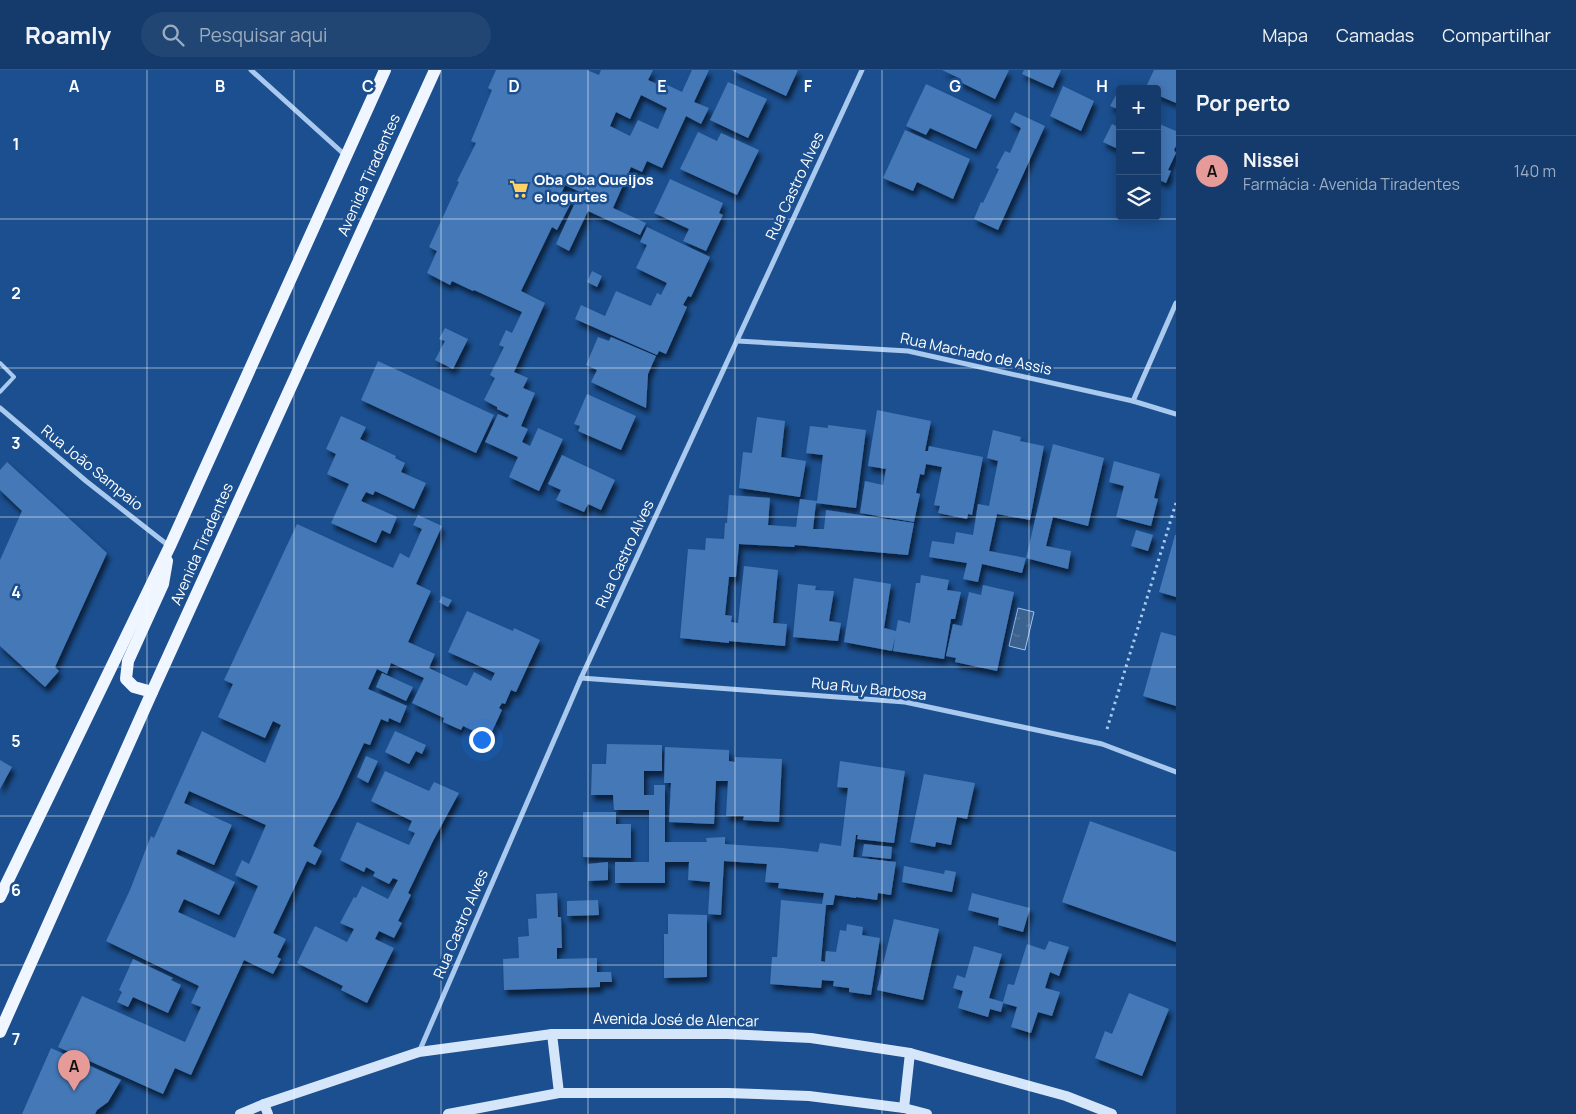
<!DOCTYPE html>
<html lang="pt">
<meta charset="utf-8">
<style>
:root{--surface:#143b6b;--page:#214673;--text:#f1f3f6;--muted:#9dadc1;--line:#33557e;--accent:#e69b98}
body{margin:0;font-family:Manrope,sans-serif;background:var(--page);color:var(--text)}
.controls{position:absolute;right:15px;top:15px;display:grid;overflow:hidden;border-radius:5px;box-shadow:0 2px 12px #0003}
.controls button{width:45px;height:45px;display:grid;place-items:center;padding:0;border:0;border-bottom:1px solid var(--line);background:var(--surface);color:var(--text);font:25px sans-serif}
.you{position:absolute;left:481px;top:669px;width:18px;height:18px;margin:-12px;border:4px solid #fff;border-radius:50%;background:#1a73e8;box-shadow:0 0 0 8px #1a73e833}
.badge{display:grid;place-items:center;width:32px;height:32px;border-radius:50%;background:var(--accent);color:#111;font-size:16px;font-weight:700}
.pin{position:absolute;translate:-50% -41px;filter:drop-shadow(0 1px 2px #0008)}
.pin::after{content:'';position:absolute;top:26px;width:18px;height:15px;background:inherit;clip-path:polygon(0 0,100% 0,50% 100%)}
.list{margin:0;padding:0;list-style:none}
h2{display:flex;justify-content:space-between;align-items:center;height:65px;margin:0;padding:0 20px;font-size:21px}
h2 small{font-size:16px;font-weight:400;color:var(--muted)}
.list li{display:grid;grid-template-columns:32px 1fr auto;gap:15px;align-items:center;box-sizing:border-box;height:70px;padding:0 20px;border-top:1px solid var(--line)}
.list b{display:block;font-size:19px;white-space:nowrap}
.list p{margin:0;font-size:16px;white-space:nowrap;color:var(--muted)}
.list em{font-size:16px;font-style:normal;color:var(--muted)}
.icon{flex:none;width:28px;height:28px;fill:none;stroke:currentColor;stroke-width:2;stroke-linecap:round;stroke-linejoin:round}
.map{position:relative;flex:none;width:1176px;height:1044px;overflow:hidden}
header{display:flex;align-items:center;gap:30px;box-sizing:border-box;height:70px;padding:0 25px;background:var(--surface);border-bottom:1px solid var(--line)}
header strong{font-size:24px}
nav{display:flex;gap:28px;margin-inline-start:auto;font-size:18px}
.search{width:350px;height:45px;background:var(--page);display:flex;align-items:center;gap:12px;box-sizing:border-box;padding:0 18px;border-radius:28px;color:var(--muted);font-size:19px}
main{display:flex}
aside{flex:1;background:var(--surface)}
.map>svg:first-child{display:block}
</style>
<header>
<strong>Roamly</strong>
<div class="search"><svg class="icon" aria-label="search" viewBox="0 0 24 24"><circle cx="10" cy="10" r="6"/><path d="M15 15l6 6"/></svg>Pesquisar aqui</div>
<nav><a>Mapa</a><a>Camadas</a><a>Compartilhar</a></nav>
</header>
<main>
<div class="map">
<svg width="1176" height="1044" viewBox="0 0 1176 1044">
<defs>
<pattern id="water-ripples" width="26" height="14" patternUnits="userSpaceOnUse" patternTransform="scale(1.25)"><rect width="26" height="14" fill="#3c6290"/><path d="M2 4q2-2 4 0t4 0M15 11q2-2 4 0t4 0" fill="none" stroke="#597aa1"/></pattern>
<filter id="shadow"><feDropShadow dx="3" dy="5.5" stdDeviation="2.5" flood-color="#0009"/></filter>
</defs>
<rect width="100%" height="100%" fill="#1b4f8f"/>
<!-- water -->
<path fill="url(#water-ripples)" stroke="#9cc4f0" d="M1018,538L1034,542L1025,580L1009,576Z"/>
<!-- building -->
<g fill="#4478b7" fill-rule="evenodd" filter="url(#shadow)">
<path d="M496,0H587L599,5L601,0H653L648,10L657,14L659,11L682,22L692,0H709L694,32L709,38L701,54L686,46L662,98L647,91L642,102L631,97L613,138L646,153L640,165L588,141L569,181L556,174L580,122L565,115L561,124L573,129L557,160L552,157L521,221L545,233L514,302L528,308L523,318L535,323L521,356L528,359L522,372L530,376L538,358L563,369L539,421L509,407L518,387L485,372L498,344L507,348L509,345L497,339V337L484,330L495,308L490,305L504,277L499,275L506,260L512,263L522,242L474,220L473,221L452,211L450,215L427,203L437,181L429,177L459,112L457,111L476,73L471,71L492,20L488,18ZM641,25L667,38L658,59L638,50L630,66L610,56L616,42L630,49Z"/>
<path d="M731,0H798L786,26Z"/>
<path d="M942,0H1009L995,29L960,12L961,9Z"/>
<path d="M1024,0H1061L1053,18L1022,4Z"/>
<path d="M1154,0H1176V33L1157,25V19H1145Z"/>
<path d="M728,12L767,29L748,68L710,50Z"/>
<path d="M926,14L992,45L976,79L930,58L926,65L906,56Z"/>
<path d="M1063,16L1094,31L1081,61L1050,46Z"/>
<path d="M1116,25L1120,27V40L1110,36Z"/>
<path d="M1015,42L1045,56L998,160L974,149L981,132L983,133L999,99L996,98L1005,81L1010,83L1021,58L1010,52Z"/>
<path d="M1157,53L1176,61V76L1174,80L1176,83L1168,100L1171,101L1166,113L1157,109Z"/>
<path d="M1112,54L1120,58V80L1103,72Z"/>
<path d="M905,60L970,89L953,129L917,112L913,121L883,108Z"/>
<path d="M698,62L717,71L721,63L759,80L737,125L680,99Z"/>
<path d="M670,109L723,133L719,143L723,145L706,181L683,171L689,159L654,143Z"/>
<path d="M647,157L710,187L691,227L688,226L683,235L687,237L666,284L659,281L657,285L575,249L581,235L605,246L616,221L651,236L657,223L661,225L667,213L636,198L647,175L640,172Z"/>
<path d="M592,201L602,206L597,217L587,212Z"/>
<path d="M445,258L468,269L453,299L435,290L445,271L439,269Z"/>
<path d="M598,267L609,271L611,267L656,286L648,304L646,338L591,312L597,300L586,295Z"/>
<path d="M378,291L494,345L476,383L361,330Z"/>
<path d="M587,324L636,346L621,380L578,361L580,356L574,354Z"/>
<path d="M877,340L931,351L925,381H928L929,376L983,387L972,445L968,444L967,449L938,443L940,436L934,435L942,397L926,394L924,405L920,404L916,423L920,424L914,452L860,443L865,411L883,415L886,399L868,396Z"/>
<path d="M341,346L366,357L360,369L396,386L395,388L405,393L401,402L426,413L414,439L375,421L373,425L366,422L361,431L397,447L390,464L382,460L376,473L331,453L349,414L327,404L336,384L326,379Z"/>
<path d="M757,347L785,351L781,387L806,391L800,427L739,418L743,382L752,383Z"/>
<path d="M828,355L866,360L856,438L816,433L813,459H824L826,440L914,453L908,485L795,475L794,477L739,474L736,507H729L725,545L732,546L731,552L738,553L744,496L778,500L773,553L787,554L785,576L729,571V573L680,568L688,479L705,480L706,468L724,469L725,453H727L729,425L770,428L768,455L796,457L800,429L817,431L823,385L806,383L810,356L828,358Z"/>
<path d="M993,360L1021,367L1020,371L1044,376L1030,450L997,444L989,481L1026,488L1022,503L982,494L978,512L963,509L967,493L929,487L932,471L954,474L956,462L973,465L978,434L989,436L998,391L987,388Z"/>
<path d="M1053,374L1104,388L1088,456L1053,447L1046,476L1071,481L1068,499L1026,488Z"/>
<path d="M562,385L615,410L601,440L588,434L584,442L556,430L561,420L548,414Z"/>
<path d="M1114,391L1160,404L1154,428L1158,429L1151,456L1116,447L1124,416L1109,412Z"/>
<path d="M7,392L107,483L55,597L59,601L45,617L0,576V490L22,441L0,420V400Z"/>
<path d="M418,445L442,456L416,514L431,521L408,572L435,584L429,598L467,616L474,602L491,611L495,603L448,582L467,541L513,561L514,558L540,570L516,622L511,620L505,634L502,633L499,638L502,640L489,668L463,656L461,660L443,652L444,648L412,633L424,608L391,593L387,604L377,599L368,619L407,636L400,653L389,648L388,652L381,649L370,675L364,673L339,727L313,776L322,781L315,795L307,791L273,863L286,869L277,887L281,889L273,904L244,890L191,1005L175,998L163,1024L58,977L82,926L185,972L201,937L191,933L199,916L106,871L130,820L151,766L154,768L202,661L265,693L281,655L273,651L265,668L218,647L233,614L224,610L297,454L393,498L400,483L409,488L422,459L413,455ZM189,721L266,755L249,794L242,790L235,805L258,816L235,868L178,842L184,829L219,845L235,812L176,784L178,779L214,795L232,755L184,733Z"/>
<path d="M1136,460L1153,465L1148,481L1131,476Z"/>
<path d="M1175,465H1176V527L1159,522Z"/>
<path d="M921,505L949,510L947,520L961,522L955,549H951L944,589L893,581L895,567L892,581L844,572L854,508L891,514L884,558L896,561L898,550L910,553L916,513H920Z"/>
<path d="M798,514L816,516L815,520L834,521L829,551L841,553L838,571L793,567Z"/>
<path d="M983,515L1014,522L997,601L955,592L956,588L946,586L953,554L962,556L969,522L981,525Z"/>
<path d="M442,526L452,530L448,537L439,532Z"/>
<path d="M1161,562L1176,566V636L1143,626Z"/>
<path d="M382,603L413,617L406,631L376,617Z"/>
<path d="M395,661L426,675L422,684L416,681L409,694L385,682Z"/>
<path d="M607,674L662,675V701H644V725H654V715H665V772H707L706,768L725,767V774L782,778L818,782L820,773L841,776L848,718L837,717L840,691L905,701L894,773L857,769L858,765H856L853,787L896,792L891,825L878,823L877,830L856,827V828L835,825L833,835H826L821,891L825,892L826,881L836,882L840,860L846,861L847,854L863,857L862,865L880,868L871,925L849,922V918L833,916L834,911L822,910L821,918L770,914L772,887H777L781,830L822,834L824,823L778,818L779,813L765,812L767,794L724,791L721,845L708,844L710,812L688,810L689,792H665V813H615V792H649V740H614L613,725H591L592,694H606Z"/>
<path d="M665,677L729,680V691L735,692V687L782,689L779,752L743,750L744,746H726L728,711H716L714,754L669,752L671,713H664Z"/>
<path d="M366,686L378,691L368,713L357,707Z"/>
<path d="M0,690L12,697L0,719Z"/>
<path d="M385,701L429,721L434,712L459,723L433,771L408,823L411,825L398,851L402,853L394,868L379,861L375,869L394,878L367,933L341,920L343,916L297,893L315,856L347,872L354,859L340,853L354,827L356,828L362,816L388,829L398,810L393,808L389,814L373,806L375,802L366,797L364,802L340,790L357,752L409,775L415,763L408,760L412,751L371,731Z"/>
<path d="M924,704L975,713L967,749L957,747L951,775L936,772L935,777L910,772Z"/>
<path d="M583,742H616V754H631V788L583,787Z"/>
<path d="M1090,751L1176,782V872L1062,832Z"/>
<path d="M864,774L892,777L891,789L862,786Z"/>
<path d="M608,792V810L588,811V794Z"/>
<path d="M904,796L944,804L945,800L956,802L952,822L902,812Z"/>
<path d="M557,823L558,847H561L562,878H557V889L597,888V902H611L612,912H600V917L504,920L503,889L519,888L518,867L529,866L528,849L537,848L536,824Z"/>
<path d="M972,823L1030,838L1023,862L998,855L999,848L968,840Z"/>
<path d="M598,830L599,845L567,846V831Z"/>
<path d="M668,844L707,845V907L664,908V864H668Z"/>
<path d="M894,849L939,859L923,930L877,920Z"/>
<path d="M1049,871L1069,877L1059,906L1050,902L1045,918L1060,922L1052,946L1038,942L1031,963L1011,957L1017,937L1003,933L1001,942L990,939L988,947L958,938L963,921L953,918L957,905L965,908L974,876L1002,884L989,928L1003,932L1008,914L1014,915L1027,874L1045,880Z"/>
<path d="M133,889L173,908L171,910L181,915L168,943L133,927L128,937L117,932L122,922L119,920Z"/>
<path d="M1129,923L1169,939L1142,1006L1095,988L1105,961L1112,964Z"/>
<path d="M51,978L121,1010L108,1032L97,1040L95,1044H22Z"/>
</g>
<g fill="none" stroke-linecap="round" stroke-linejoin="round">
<!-- path -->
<path stroke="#a9c9ee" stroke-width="3" stroke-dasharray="2.5 4" stroke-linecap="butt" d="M1107,659L1176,433"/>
<!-- lane -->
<path stroke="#a9c9ee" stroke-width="4" d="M0,293L14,307L0,322"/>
<!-- street -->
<g stroke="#a9c9ee" stroke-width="5">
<path d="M251,0L345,85"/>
<path d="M738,271L908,281L1133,331L1176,344"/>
<path d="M1133,331L1176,233"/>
<path d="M0,338L86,411L169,476"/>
<path d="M581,608L905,632L1102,674L1176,702"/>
<path d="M419,982L581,608L862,0"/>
</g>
<!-- secondary -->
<g stroke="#d6e6fa" stroke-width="10">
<path d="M552,964L559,1023"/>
<path d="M264,1034L268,1044"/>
<path d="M904,1038L910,983"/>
<path d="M240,1044L264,1034L419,982L552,964H727L811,968L910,983L1066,1026L1112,1044"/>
<path d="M448,1044L559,1023H728L809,1026L904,1038L927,1044"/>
</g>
<!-- primary -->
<g stroke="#f0f6ff" stroke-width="12">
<path d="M152,622L134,617L126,609L128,591L163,514L167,491"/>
<path d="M0,827L170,476L385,0"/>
<path d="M0,962L152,622L435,0"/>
</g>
</g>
<!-- grid -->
<path fill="none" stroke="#fff" stroke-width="1" stroke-opacity="0.55" d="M147,0V1044M294,0V1044M441,0V1044M588,0V1044M735,0V1044M882,0V1044M1029,0V1044M0,149H1176M0,298H1176M0,447H1176M0,597H1176M0,746H1176M0,895H1176"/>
<!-- icons -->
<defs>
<g id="supermarket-bare" transform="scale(1.5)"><path d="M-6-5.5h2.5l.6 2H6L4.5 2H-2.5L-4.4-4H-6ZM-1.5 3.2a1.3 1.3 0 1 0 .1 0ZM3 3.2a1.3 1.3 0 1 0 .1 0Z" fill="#ffd166" stroke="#1b4f8f" stroke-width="2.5" paint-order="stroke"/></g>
</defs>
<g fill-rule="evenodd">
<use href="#supermarket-bare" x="519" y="119"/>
</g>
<g text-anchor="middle" stroke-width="5" stroke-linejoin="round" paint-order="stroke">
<!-- street labels -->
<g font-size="15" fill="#fff" stroke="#1b4f8f">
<text transform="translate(369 105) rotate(-66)" y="5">Avenida Tiradentes</text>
<text transform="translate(795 116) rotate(-65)" y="5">Rua Castro Alves</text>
<text transform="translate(976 284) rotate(12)" y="5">Rua Machado de Assis</text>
<text transform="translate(92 398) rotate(39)" y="5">Rua João Sampaio</text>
<text transform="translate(202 474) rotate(-66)" y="5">Avenida Tiradentes</text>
<text transform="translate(625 484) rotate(-65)" y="5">Rua Castro Alves</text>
<text transform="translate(869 619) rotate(6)" y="5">Rua Ruy Barbosa</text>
<text transform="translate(461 854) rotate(-67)" y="5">Rua Castro Alves</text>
<text transform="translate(676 950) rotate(1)" y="5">Avenida José de Alencar</text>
</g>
<!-- poi labels -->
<g font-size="15" font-weight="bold" fill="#fff" stroke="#1b4f8f" text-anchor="start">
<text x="534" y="115">Oba Oba Queijos<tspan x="534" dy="17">e Iogurtes</tspan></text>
</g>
</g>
<g font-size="16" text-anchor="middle" font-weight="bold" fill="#fff" stroke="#1b4f8f" stroke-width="5" stroke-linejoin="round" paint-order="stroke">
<text x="74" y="22">A</text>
<text x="220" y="22">B</text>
<text x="368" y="22">C</text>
<text x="514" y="22">D</text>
<text x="662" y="22">E</text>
<text x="808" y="22">F</text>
<text x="955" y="22">G</text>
<text x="1102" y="22">H</text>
<text x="16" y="80">1</text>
<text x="16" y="229">2</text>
<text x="16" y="379">3</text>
<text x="16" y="528">4</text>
<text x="16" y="677">5</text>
<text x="16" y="826">6</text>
<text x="16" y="975">7</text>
</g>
</svg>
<div class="controls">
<button>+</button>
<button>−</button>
<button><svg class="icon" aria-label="layers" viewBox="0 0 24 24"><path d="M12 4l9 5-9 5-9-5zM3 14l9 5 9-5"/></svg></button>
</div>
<div class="you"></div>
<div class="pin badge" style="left:74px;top:1021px">A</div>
</div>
<aside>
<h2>Por perto<small></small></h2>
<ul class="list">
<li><span class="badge">A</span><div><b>Nissei</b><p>Farmácia · Avenida Tiradentes</p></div><em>140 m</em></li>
</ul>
</aside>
</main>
